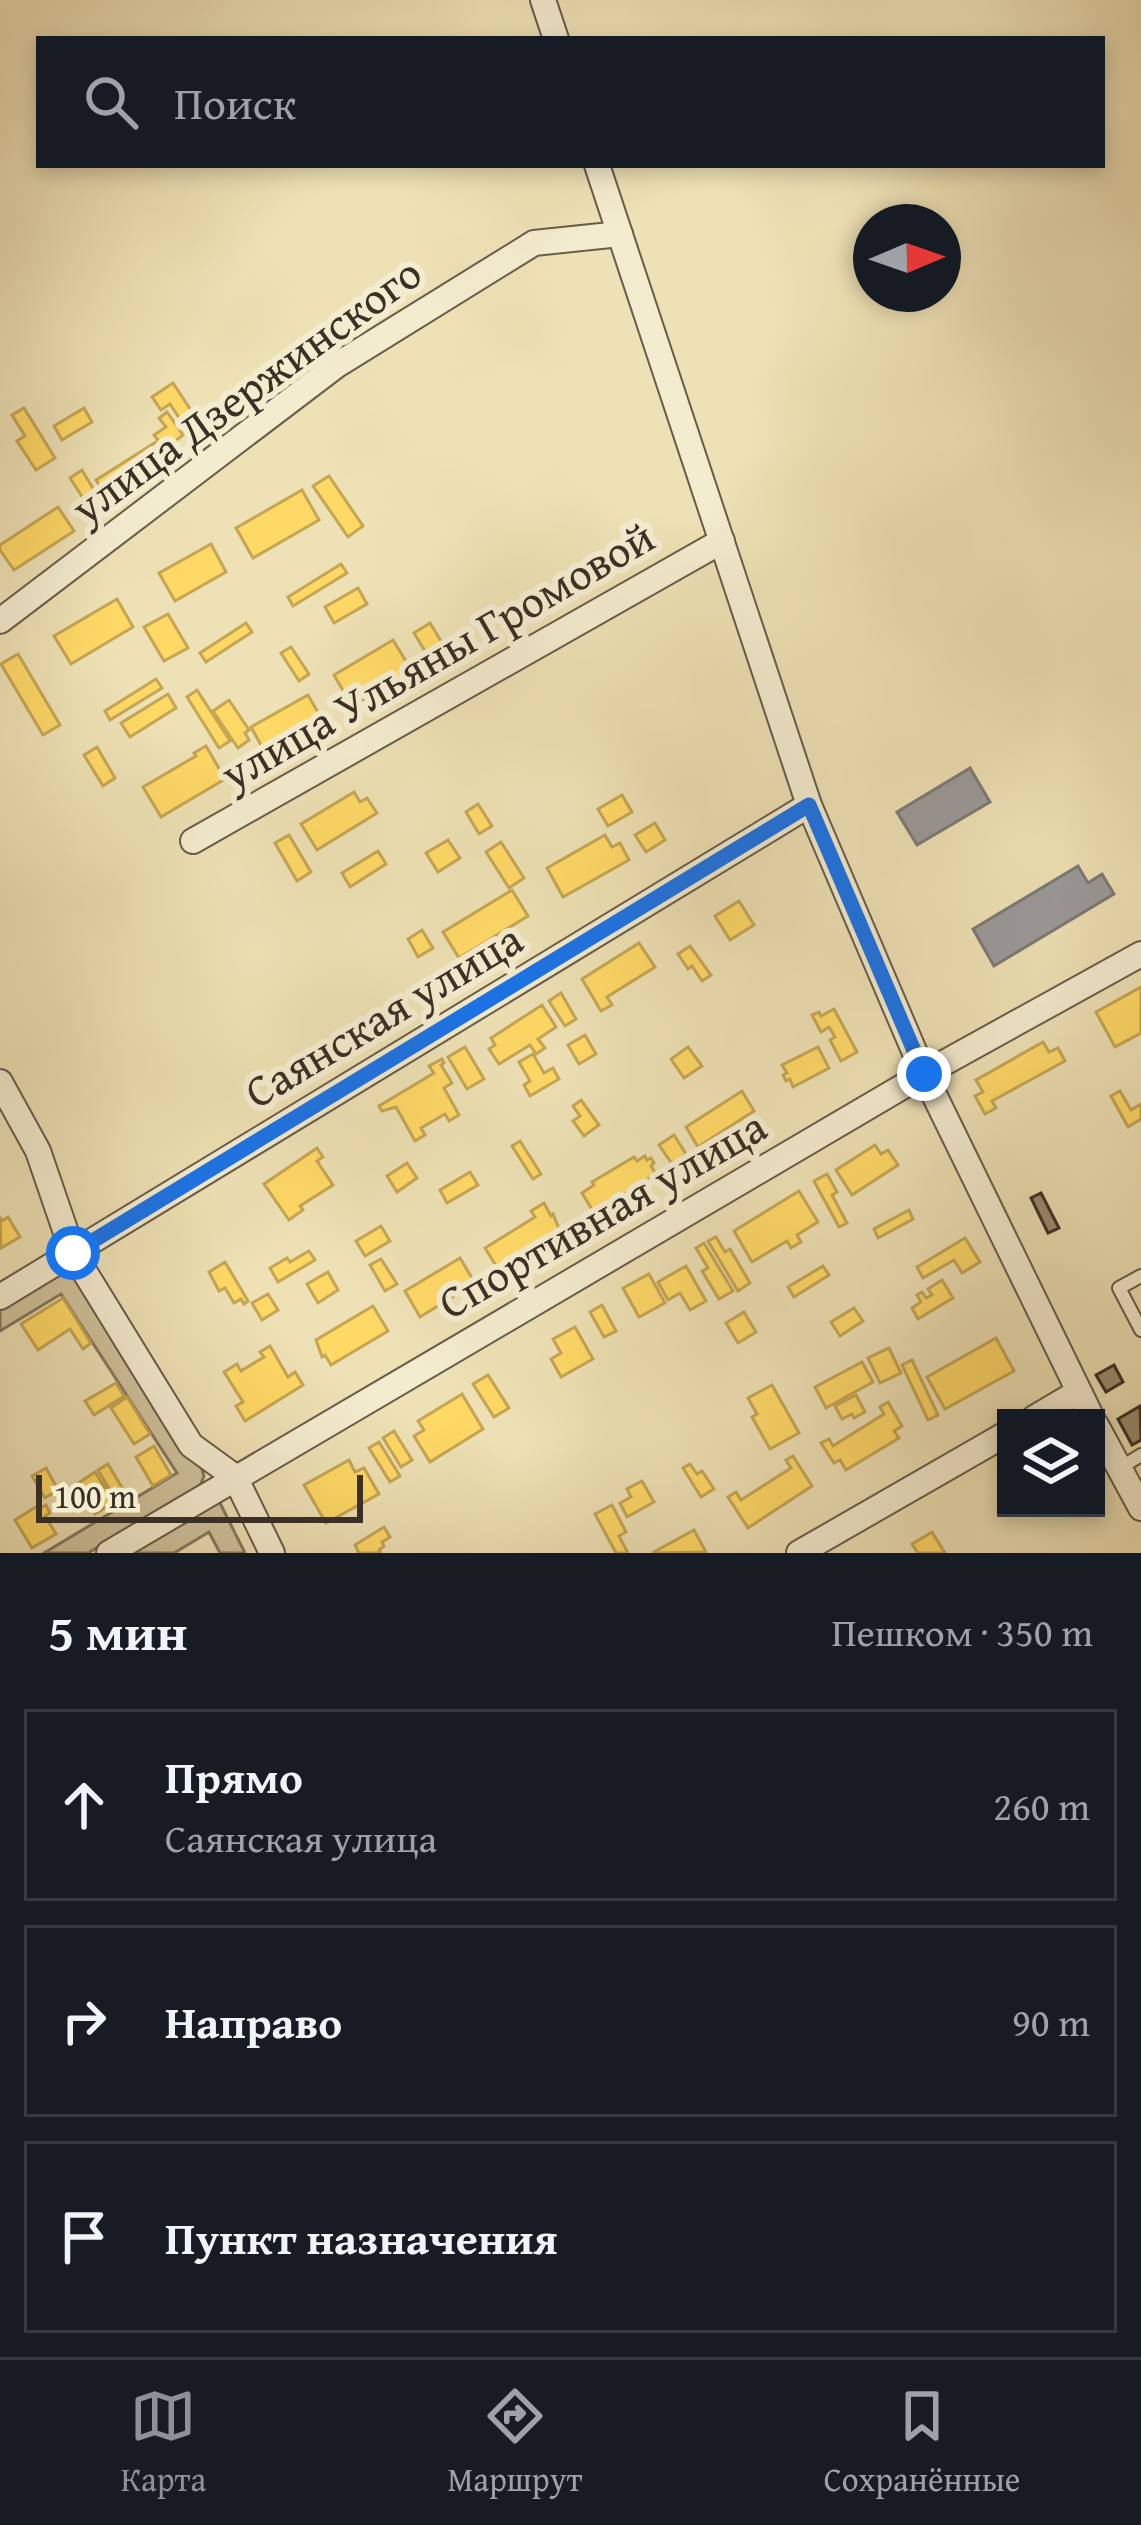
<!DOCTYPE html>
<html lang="ru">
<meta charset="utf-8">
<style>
:root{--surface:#171b24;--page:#20242c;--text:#f1f3f6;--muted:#9ea1a6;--line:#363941;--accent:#8c9099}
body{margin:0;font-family:"Gentium Book Plus",serif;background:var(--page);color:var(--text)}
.controls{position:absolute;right:36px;bottom:36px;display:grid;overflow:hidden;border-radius:0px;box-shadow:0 6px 18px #0003}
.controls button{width:108px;height:108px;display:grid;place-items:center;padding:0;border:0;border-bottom:3px solid var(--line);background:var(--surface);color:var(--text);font:60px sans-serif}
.compass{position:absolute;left:853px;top:204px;width:108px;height:108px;border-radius:50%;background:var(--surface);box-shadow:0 6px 18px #0003;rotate:88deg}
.scale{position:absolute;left:36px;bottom:30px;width:327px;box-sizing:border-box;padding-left:12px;border:6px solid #3b2f26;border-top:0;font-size:33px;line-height:42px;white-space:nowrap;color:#3b2f26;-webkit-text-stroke:9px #f4eccf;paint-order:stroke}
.stop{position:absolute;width:36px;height:36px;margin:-27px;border:9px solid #1a73e8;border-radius:50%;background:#fff}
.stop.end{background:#1a73e8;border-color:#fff;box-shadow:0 3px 12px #0008}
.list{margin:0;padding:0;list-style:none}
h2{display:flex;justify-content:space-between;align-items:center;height:156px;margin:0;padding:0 48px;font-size:51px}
h2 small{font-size:39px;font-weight:400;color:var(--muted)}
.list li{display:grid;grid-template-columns:78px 1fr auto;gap:36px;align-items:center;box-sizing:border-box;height:192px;margin:0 24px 24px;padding:0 24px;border:3px solid var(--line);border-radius:0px}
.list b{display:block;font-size:45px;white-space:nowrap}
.list p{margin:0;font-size:39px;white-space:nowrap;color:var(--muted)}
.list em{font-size:39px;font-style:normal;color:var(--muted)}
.icon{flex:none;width:66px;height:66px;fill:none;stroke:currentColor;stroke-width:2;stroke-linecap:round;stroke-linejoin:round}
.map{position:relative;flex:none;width:1141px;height:1553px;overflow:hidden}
.search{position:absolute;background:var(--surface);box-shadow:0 6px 18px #0003;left:36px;right:36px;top:36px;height:132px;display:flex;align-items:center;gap:30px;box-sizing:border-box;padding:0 42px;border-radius:0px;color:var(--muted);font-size:45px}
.sheet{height:804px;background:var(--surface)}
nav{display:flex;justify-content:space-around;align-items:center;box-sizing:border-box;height:168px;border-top:3px solid var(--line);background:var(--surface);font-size:33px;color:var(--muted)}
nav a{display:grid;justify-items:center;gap:6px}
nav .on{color:var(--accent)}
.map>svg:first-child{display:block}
</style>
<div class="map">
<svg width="1141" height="1553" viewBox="0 0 1141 1553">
<rect width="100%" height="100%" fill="#eee1b5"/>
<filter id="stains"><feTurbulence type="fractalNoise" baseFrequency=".00167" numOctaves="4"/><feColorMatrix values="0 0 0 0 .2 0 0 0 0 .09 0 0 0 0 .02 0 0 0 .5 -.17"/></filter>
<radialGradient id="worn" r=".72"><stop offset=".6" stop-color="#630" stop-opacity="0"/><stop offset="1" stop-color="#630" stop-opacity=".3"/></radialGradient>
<!-- green -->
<g fill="#d0c39d" stroke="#867962" stroke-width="3">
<path d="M64,1261L201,1466L204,1476L200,1486L88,1553H44L177,1473L61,1294L0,1331V1300Z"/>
<path d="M217,1497L245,1553H220L209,1532L174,1553H123Z"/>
</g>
<!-- homes -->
<g fill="#ffd966" stroke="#c4a653" stroke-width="3">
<path d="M173,383L212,442L200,450L170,404L161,410L152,397Z"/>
<path d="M24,408L55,458L36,470L17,441L25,436L12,415Z"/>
<path d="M84,408L92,422L62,440L54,426Z"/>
<path d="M167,412L183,435L165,449L154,435L166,427L159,418Z"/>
<path d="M156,442L174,469L113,507L96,480Z"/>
<path d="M82,470L103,505L92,512L70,478Z"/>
<path d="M329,476L363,526L348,537L313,486Z"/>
<path d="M302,490L319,520L253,558L236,528Z"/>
<path d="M58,507L74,531L14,570L0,550V545Z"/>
<path d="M211,544L226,572L175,601L159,573Z"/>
<path d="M341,564L347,573L293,606L288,597Z"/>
<path d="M358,588L367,604L334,623L325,607Z"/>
<path d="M117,599L133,627L71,664L54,636Z"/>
<path d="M168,614L188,648L164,661L144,627Z"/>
<path d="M246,623L252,632L206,662L200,653Z"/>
<path d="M430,623L447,651L431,661L414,633Z"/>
<path d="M393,640L412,671L352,706L334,675Z"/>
<path d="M291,647L309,674L299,681L281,653Z"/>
<path d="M18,654L60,725L43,735L1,664Z"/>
<path d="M156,679L162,688L110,720L105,711Z"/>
<path d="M197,690L230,741L219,748L187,697Z"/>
<path d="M168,694L176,708L130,737L121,723Z"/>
<path d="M308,695L324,723L267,756L251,727Z"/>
<path d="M229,700L249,730L245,733L249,740L238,748L213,711Z"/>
<path d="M206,746L225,779L161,817L143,787L196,756L194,753Z"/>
<path d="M97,747L115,778L103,786L84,755Z"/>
<path d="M354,792L360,802L367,798L377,813L317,850L301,824Z"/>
<path d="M622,795L632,812L608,826L598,809Z"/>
<path d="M478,804L492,826L479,834L466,812Z"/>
<path d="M655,823L665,840L646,852L635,835Z"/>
<path d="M289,835L311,872L297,881L275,843Z"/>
<path d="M605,835L612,847L620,843L629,860L563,897L547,868Z"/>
<path d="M448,840L460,858L438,872L426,853Z"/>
<path d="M501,842L524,878L509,888L486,852Z"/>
<path d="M378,851L386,864L350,887L342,873Z"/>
<path d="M512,890L528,916L459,958L443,932Z"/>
<path d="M739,901L754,925L730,940L715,916Z"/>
<path d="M422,930L433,948L418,957L408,939Z"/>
<path d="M639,943L655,967L607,997L612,1005L601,1011L582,979Z"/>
<path d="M690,946L711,975L702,981L692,966L688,969L678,954Z"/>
<path d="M1141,987V1033L1115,1047L1096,1012Z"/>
<path d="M561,993L576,1019L565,1026L549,1001Z"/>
<path d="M542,1005L556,1027L538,1039L545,1048L536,1054L530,1045L499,1064L489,1049L495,1045L491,1038Z"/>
<path d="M834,1009L857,1052L841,1061L830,1040L835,1037L829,1027L821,1032L812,1015L819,1012L821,1016Z"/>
<path d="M585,1035L596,1054L579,1064L568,1045Z"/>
<path d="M1043,1042L1049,1052L1058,1048L1065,1061L992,1101L996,1108L985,1114L975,1096L983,1092L976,1080Z"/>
<path d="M465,1047L484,1079L467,1089L448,1057Z"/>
<path d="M688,1047L702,1066L684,1078L671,1059Z"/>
<path d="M818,1047L829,1068L793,1087L790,1079L786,1081L783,1075L787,1073L782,1065Z"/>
<path d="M533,1054L544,1073L553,1068L559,1079L530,1096L524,1085L530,1081L519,1062Z"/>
<path d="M442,1059L444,1063L441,1065L452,1083L444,1088L459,1115L449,1121L445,1114L421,1128L425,1135L415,1141L396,1107L382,1111L379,1106L434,1073L429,1066Z"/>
<path d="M742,1091L754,1111L698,1147L686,1127Z"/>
<path d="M1120,1091L1131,1110L1141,1104V1119L1128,1127L1111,1096Z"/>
<path d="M581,1100L599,1125L584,1136L573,1121L580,1116L573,1106Z"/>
<path d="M674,1135L686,1154L672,1164L659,1145Z"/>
<path d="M520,1141L541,1174L533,1179L512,1146Z"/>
<path d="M875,1145L881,1154L888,1150L898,1165L852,1195L836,1170Z"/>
<path d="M317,1148L323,1157L317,1161L333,1185L300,1206L303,1210L289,1220L264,1184Z"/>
<path d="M645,1156L647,1160L651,1158L654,1163L651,1166L656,1174L594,1213L582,1193L594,1185L592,1182L634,1157L637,1161Z"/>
<path d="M407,1163L417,1178L397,1192L387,1176Z"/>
<path d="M470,1172L478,1185L447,1203L440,1190Z"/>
<path d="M827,1174L837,1192L832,1195L847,1223L839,1227L814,1181Z"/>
<path d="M799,1191L818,1222L797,1235L801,1242L791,1248L787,1241L752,1262L734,1231Z"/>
<path d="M544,1203L551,1216L553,1214L560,1231L498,1269L485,1248L535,1217L531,1211Z"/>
<path d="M909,1210L913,1219L878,1238L874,1229Z"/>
<path d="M0,1217L2,1221L8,1217L20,1237L1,1248Z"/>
<path d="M381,1226L390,1241L365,1256L356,1241Z"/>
<path d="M716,1237L725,1252L730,1249L750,1283L738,1291L708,1241Z"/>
<path d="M965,1238L980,1262L962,1273L954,1260L923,1278L917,1267Z"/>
<path d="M704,1243L733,1291L719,1299L702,1271L708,1268L696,1248Z"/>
<path d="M309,1251L315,1260L278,1282L270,1268L287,1258L290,1262Z"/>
<path d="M460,1258L475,1283L420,1317L405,1291Z"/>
<path d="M381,1259L397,1284L385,1291L370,1265Z"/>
<path d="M225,1262L248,1301L244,1304L241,1299L234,1303L225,1288L219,1291L209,1272Z"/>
<path d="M686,1266L706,1301L690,1310L680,1293L668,1300L658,1282Z"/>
<path d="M823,1266L829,1275L794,1297L788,1287Z"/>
<path d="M328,1272L338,1290L318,1303L307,1284Z"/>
<path d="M649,1274L665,1303L639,1317L623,1288Z"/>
<path d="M942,1280L953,1298L918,1319L912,1308L921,1302L917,1295L922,1292L926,1298L932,1295L928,1289Z"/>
<path d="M268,1294L278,1310L262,1320L252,1303Z"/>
<path d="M63,1298L91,1343L83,1349L70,1329L38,1350L21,1324Z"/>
<path d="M602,1305L616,1331L604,1337L590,1312Z"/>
<path d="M373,1306L388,1331L331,1365L325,1355L322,1357L316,1340Z"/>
<path d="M854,1308L863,1321L840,1336L831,1322Z"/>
<path d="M744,1312L756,1332L738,1343L726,1323Z"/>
<path d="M575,1327L593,1359L561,1377L551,1359L561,1353L553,1339Z"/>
<path d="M996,1338L1014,1371L945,1409L927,1377Z"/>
<path d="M270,1346L288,1377L295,1372L303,1385L245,1421L236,1406L243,1402L224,1372L237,1364L241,1371L264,1357L260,1352Z"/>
<path d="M889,1348L901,1373L880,1383L868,1358Z"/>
<path d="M912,1360L938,1415L928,1420L902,1365Z"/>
<path d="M862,1362L873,1382L826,1408L815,1387Z"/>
<path d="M488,1375L509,1408L494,1417L473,1384Z"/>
<path d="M116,1383L124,1396L94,1415L85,1401Z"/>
<path d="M772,1385L799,1433L770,1449L752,1417L757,1414L748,1398Z"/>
<path d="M462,1394L483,1429L430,1462L414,1436L424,1430L418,1421Z"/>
<path d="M856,1395L865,1412L854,1418L852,1414L842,1419L835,1406Z"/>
<path d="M127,1397L150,1434L134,1444L111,1408Z"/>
<path d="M888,1402L902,1426L894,1431L899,1438L846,1470L840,1460L834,1463L821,1443L829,1439L833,1446L884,1414L880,1407Z"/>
<path d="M394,1431L412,1460L401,1467L383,1438Z"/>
<path d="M379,1442L400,1476L390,1482L369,1448Z"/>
<path d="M154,1446L171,1475L153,1486L136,1457Z"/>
<path d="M793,1456L812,1486L748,1528L728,1497L736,1492L741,1500L791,1468L786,1460Z"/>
<path d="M349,1460L355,1472L364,1468L379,1494L326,1523L304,1485Z"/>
<path d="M108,1464L128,1498L118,1504L98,1470Z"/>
<path d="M690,1464L697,1474L702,1471L714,1489L701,1497L683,1468Z"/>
<path d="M46,1468L58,1490L45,1498L32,1476Z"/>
<path d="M95,1472L114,1502L95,1514L77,1484Z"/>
<path d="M642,1481L654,1502L627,1517L620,1503L631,1497L627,1489Z"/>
<path d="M39,1505L40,1508L46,1505L50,1513L45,1516L56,1534L32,1548L15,1520Z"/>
<path d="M612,1505L626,1532L619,1536L628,1553H616L595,1514Z"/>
<path d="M384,1527L390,1537L382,1542L384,1546L379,1550L381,1553H359L355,1545Z"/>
<path d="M694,1530L706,1552L652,1553Z"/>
<path d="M932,1532L945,1553H918L912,1544Z"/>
</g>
<!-- industry -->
<g fill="#999" stroke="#7d7976" stroke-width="3">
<path d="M970,768L990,802L917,845L897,812Z"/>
<path d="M1078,866L1088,883L1102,874L1114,894L994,966L973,929Z"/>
</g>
<!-- building -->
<g fill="#988c70" stroke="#3b2f26" stroke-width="3">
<path d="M1041,1193L1059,1228L1048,1233L1031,1198Z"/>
<path d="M1114,1365L1123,1382L1106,1392L1096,1375Z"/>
<path d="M1140,1406L1141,1440L1132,1445L1118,1419Z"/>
</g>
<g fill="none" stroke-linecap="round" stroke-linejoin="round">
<!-- service casing -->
<g stroke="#685c4a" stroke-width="16">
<g id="service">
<path d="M1141,1276L1119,1288L1141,1330"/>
<path d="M1120,1468L1141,1455"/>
</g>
</g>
<!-- minor casing -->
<g stroke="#685c4a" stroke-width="28">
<g id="minor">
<path d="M543,0L556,39"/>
<path d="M597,165L809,805L924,1074L1092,1418"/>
<path d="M0,621L337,365L534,243L620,234"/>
<path d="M193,841L722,541"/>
<path d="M0,1082L38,1151L73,1253L191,1445L235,1477L272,1553"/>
<path d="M0,1297L809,805"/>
<path d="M1034,1418L1078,1392"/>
<path d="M1096,1425L1141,1508"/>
<path d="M109,1553L924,1074L1141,954"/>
<path d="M799,1553L1006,1434"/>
</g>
</g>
<!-- service -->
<use href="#service" stroke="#f4eccf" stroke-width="12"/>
<!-- minor -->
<use href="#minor" stroke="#f4eccf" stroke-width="24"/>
</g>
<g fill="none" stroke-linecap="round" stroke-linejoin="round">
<!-- route -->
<path stroke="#1a73e8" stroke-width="15" d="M73,1253L809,805L924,1074"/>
</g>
<g text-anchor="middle" stroke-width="12" stroke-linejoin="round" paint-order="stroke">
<!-- street labels -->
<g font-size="45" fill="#3b2f26" stroke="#f4eccf">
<text transform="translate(246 390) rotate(-36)" y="16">улица Дзержинского</text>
<text transform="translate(437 655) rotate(-30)" y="16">улица Ульяны Громовой</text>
<text transform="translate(383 1015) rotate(-31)" y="16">Саянская улица</text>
<text transform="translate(602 1214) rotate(-30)" y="16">Спортивная улица</text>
</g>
</g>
<rect width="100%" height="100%" filter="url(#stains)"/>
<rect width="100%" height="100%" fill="url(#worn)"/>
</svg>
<div class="controls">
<button><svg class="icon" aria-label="layers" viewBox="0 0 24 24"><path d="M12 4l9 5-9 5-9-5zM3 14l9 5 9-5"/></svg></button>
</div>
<svg class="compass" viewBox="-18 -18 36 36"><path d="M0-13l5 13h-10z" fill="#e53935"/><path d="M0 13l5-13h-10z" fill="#9ea1a6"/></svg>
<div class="scale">100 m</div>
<div class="stop" style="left:73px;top:1253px"></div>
<div class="stop end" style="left:924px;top:1074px"></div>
<div class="search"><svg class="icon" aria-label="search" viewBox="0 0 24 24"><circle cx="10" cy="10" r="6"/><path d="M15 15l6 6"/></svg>Поиск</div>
</div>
<section class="sheet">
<h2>5 мин<small>Пешком · 350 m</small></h2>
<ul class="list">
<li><svg class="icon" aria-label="ahead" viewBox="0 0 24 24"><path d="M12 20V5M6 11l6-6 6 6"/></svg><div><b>Прямо</b><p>Саянская улица</p></div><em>260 m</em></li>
<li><svg class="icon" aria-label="right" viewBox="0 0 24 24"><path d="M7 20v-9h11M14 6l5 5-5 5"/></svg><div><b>Направо</b></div><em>90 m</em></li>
<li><svg class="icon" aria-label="arrive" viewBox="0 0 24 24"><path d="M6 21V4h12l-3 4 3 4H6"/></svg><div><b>Пункт назначения</b></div></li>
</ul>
</section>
<nav>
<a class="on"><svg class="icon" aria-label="map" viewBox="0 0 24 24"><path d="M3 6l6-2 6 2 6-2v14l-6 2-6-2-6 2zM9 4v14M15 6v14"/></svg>Карта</a>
<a><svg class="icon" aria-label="directions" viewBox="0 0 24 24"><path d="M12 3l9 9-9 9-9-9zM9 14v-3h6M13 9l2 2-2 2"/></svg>Маршрут</a>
<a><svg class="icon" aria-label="saved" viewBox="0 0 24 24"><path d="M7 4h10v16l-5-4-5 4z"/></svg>Сохранённые</a>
</nav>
